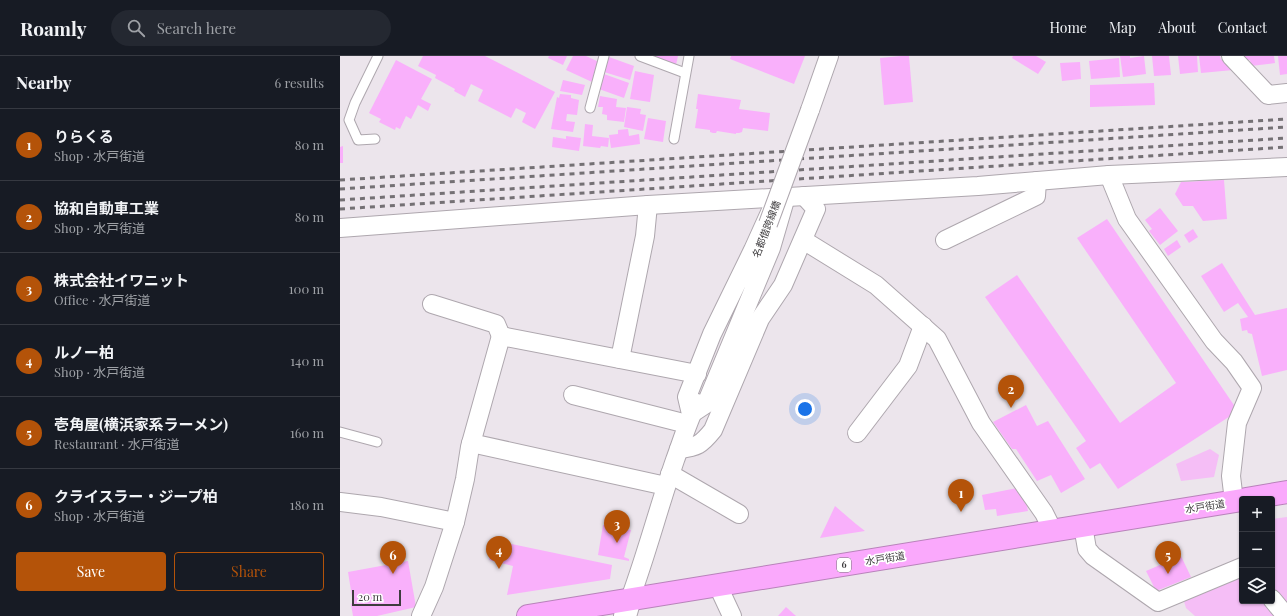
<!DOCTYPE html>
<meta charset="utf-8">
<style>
:root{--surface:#171b24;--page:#242831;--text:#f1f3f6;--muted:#9ea1a6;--line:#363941;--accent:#b45309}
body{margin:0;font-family:"Playfair Display","Noto Sans JP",serif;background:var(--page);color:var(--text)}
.controls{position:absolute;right:12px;bottom:12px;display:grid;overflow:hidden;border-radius:4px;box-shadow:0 1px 3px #0004}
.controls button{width:36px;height:36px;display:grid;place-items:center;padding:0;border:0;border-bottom:1px solid var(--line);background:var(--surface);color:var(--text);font:20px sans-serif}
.scale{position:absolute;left:12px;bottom:10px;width:49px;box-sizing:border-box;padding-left:4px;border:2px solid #3e3c3e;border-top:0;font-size:11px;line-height:14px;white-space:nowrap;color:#3e3c3e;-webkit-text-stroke:3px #fff;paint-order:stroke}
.you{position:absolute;left:465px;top:353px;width:14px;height:14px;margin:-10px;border:3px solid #fff;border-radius:50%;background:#1a73e8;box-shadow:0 0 0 6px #1a73e833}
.badge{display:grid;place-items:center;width:26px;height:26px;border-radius:50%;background:var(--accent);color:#fff;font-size:13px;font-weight:700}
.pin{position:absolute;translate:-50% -33px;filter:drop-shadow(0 1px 2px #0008)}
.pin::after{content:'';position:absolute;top:21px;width:14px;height:12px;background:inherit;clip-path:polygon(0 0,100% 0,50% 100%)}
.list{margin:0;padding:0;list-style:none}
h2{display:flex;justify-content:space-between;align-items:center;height:52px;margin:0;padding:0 16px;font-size:17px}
h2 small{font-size:13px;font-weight:400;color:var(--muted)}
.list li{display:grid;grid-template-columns:26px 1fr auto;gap:12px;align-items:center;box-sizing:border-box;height:72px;padding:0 16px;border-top:1px solid var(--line)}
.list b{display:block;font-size:15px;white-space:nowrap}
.list p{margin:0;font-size:13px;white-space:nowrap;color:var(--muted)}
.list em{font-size:13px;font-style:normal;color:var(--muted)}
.actions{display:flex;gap:8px;padding:12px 16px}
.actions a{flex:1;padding:9px 0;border:1px solid var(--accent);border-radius:4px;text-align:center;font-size:14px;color:var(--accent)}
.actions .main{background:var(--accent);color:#fff}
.icon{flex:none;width:22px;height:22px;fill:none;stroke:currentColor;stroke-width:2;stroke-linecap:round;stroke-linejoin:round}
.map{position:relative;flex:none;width:947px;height:560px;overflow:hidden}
header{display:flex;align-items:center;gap:24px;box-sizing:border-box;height:56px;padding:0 20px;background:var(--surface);border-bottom:1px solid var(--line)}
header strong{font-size:19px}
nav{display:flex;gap:22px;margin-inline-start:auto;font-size:14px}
.search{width:280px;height:36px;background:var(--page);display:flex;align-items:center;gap:10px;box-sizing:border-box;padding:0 14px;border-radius:22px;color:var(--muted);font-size:15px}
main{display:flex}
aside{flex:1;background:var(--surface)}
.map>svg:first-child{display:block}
</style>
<header>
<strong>Roamly</strong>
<div class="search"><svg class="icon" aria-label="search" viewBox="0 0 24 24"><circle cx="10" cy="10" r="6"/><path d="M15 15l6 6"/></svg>Search here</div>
<nav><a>Home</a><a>Map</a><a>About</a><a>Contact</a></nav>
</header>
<main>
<aside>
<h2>Nearby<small>6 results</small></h2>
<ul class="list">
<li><span class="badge">1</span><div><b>りらくる</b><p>Shop · 水戸街道</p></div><em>80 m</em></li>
<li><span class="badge">2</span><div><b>協和自動車工業</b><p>Shop · 水戸街道</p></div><em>80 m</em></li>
<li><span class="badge">3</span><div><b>株式会社イワニット</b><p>Office · 水戸街道</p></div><em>100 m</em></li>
<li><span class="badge">4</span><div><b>ルノー柏</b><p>Shop · 水戸街道</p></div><em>140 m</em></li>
<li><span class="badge">5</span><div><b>壱角屋(横浜家系ラーメン)</b><p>Restaurant · 水戸街道</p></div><em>160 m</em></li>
<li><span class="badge">6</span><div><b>クライスラー・ジープ柏</b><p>Shop · 水戸街道</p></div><em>180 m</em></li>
</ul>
<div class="actions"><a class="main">Save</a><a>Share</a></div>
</aside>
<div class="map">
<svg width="947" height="560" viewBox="0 0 947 560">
<rect width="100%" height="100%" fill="#ece5ec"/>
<!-- green -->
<g fill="#f5bef6">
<path d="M870,393L879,399L874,421L841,425L836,408Z"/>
<path d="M947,461V560H855L846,552L843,542L902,521V545H932V463Z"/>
</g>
<!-- building -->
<g fill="#f9b0fb">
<path d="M83,0H145L215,36L195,73L182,66L186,57L176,52L171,62L138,45L143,34L131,28L125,41L114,35L115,33L95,22L96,19L78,10Z"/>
<path d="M209,0H227L223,9L208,2Z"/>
<path d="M233,0H246L259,6L254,17L256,18L252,26L226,14Z"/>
<path d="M315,0H338L336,9L314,3Z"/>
<path d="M391,0H465L454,28L390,3Z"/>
<path d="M561,0H569L573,46L544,49L540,2Z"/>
<path d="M673,0H696L706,6L698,18L672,2Z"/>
<path d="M780,0H790V2L804,0L806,18L783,21Z"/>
<path d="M812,0H829L831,19L814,20Z"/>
<path d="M838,0H857L858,16L840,18Z"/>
<path d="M859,0H880L881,4L892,3L893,14L861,17Z"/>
<path d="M899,0H934L935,7L911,10L910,4H905Z"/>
<path d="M938,0H947V18L940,19Z"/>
<path d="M269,1L294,10L290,24L264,16Z"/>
<path d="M779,2L780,21L751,23L749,5Z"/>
<path d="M56,4L92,23L81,43L91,48L88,55L78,49L71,63L66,60L60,73L56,71L55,74L39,66L41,63L29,57Z"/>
<path d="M740,6L741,23L722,25L720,7Z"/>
<path d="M295,15L314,19L310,46L290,43Z"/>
<path d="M264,18L289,27L284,42L259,33Z"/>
<path d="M223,24L245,29L242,39L220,35Z"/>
<path d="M814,27L815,49L750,51V29Z"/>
<path d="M220,38L231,39V42L239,44L237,59L227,58L226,65L235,66L233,76L211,73L217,41L219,42Z"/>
<path d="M358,38L401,44L399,53L430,57L428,75L403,72L402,76L399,77H396V78L377,75L376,77H373L370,76V74L355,72L358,53H356Z"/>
<path d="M260,40L277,43L276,51L286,52L284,66L267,64V59L262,58L263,51H258Z"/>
<path d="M287,51L301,53L300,58L306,59L303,75L284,71Z"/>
<path d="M308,62L326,65L323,86L304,83Z"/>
<path d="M245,68L253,69L252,80L269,82L268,91L261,90L260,92L243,90Z"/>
<path d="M288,73L289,80L299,78L300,88L271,92L269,79L278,78V74Z"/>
<path d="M226,80L241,82L239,95L212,91L213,81L226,83Z"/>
<path d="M3,90V107H0V91Z"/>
<path d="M884,124L887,163L863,165L853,150H843L835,138L841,126Z"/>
<path d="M820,152L838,175L820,189L809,175L812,173L805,164Z"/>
<path d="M767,163L898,355L778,433L760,407L750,413L736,392L746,385L645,241L677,219L780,367L836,327L737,182Z"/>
<path d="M853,173L858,181L849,187L844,179Z"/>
<path d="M837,184L841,191L828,200L824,193Z"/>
<path d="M882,207L915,259L947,252V314L922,320L912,278L908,277L907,274L902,275L900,263L908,261L898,247L884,256L861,220Z"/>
<path d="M686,349L697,370L708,365L745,423L721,437L711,419L697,425L676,393H672L653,366Z"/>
<path d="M677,432L686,445L688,455L657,460L656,453L645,454L642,439Z"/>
<path d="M495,450L516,468L525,475L480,482Z"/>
<path d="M263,469L291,474L284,501L289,503V505L258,499Z"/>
<path d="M153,484L272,509L270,523L167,539L173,510L149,504Z"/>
<path d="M841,500L851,521L816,535L806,515Z"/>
<path d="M68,505L76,551L37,560H13L11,548L13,547L8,516Z"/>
<path d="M446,551L456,560H438Z"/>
</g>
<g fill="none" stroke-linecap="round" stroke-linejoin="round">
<!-- lane casing -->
<g stroke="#aea7ae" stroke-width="11">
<g id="lane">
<path d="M300,0L345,17"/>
<path d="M250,52L264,0"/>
<path d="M35,83L18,84L9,64L15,47L38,0"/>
<path d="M334,83L349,0"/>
<path d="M0,376L37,386"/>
</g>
</g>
<!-- street casing -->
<g stroke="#aea7ae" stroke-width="20">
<g id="street">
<path d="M891,0L928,39L947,37"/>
<path d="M470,54L489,0"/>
<path d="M769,119L787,163L874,285L894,306L912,332L897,367L891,420L894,445"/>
<path d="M432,152L413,194L372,278L347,341L351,358L366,348L431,192L445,144"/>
<path d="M0,172L308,149L638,130L769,119L947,111"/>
<path d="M463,184L536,229L597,283L641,367L704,457L713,475"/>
<path d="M605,184L696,140L697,125"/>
<path d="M92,248L156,268L161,280"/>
<path d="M280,303L305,180L308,149"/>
<path d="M233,339L347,368"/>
<path d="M517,377L568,310L583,270"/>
<path d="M131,387L326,430"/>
<path d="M339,393C357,391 361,389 373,374L420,263L443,229L476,153L464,140"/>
<path d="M330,418L399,458"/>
<path d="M0,446L41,451L115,466"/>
<path d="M743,470L747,493L753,500L818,546L902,511"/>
<path d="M378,530L392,560"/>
<path d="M290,543C307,497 319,450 335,404C342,385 348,365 357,347"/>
<path d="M932,543L946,560"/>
<path d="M81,560L94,531L115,466L125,423L130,391L161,280L357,318"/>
</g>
</g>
<!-- secondary casing -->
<g stroke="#aea7ae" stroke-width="24">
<path id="secondary" d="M285,560L290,543"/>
</g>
<!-- highway casing -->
<g stroke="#b883ba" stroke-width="24">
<g id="highway">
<path d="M906,443L947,436"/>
<path d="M188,560L902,444"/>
</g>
</g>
<!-- lane -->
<use href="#lane" stroke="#fff" stroke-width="9"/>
<!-- street -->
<use href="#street" stroke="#fff" stroke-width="18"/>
<!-- secondary -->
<use href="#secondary" stroke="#fff" stroke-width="22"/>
<!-- highway -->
<use href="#highway" stroke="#faa9fc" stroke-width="22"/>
<!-- rail -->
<g stroke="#747074" stroke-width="3" stroke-dasharray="5 5" stroke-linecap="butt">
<path d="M0,124L947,63"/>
<path d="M0,133L947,71"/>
<path d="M0,144L947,82"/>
<path d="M0,153L947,91"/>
</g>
<!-- street-bridge casing -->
<g stroke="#aea7ae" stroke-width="20" stroke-linecap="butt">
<path id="street-bridge" d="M428,168L470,54"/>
</g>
<!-- street-bridge -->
<use href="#street-bridge" stroke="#fff" stroke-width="18"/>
</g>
<g text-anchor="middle" stroke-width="3.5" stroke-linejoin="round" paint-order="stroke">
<!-- shield labels -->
<rect fill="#fff" stroke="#787678" stroke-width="1" x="497" y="502" width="14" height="14" rx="3"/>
<g font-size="9" font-weight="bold" fill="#3e3c3e">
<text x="504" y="512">6</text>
</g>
<!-- street labels -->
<g font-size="10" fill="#3e3c3e" stroke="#fff">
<text transform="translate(426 173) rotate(-69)" y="4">名都借跨線橋</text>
<text transform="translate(865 450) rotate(-9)" y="4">水戸街道</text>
<text transform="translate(545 502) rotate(-9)" y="4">水戸街道</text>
</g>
</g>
</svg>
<div class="controls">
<button>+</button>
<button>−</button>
<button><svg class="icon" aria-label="layers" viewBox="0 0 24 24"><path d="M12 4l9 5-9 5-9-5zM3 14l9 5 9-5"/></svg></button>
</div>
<div class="scale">20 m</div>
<div class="you"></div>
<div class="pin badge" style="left:621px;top:456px">1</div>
<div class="pin badge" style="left:671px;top:352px">2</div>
<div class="pin badge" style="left:277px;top:487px">3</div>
<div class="pin badge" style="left:159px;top:513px">4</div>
<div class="pin badge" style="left:828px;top:518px">5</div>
<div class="pin badge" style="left:53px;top:518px">6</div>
</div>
</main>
